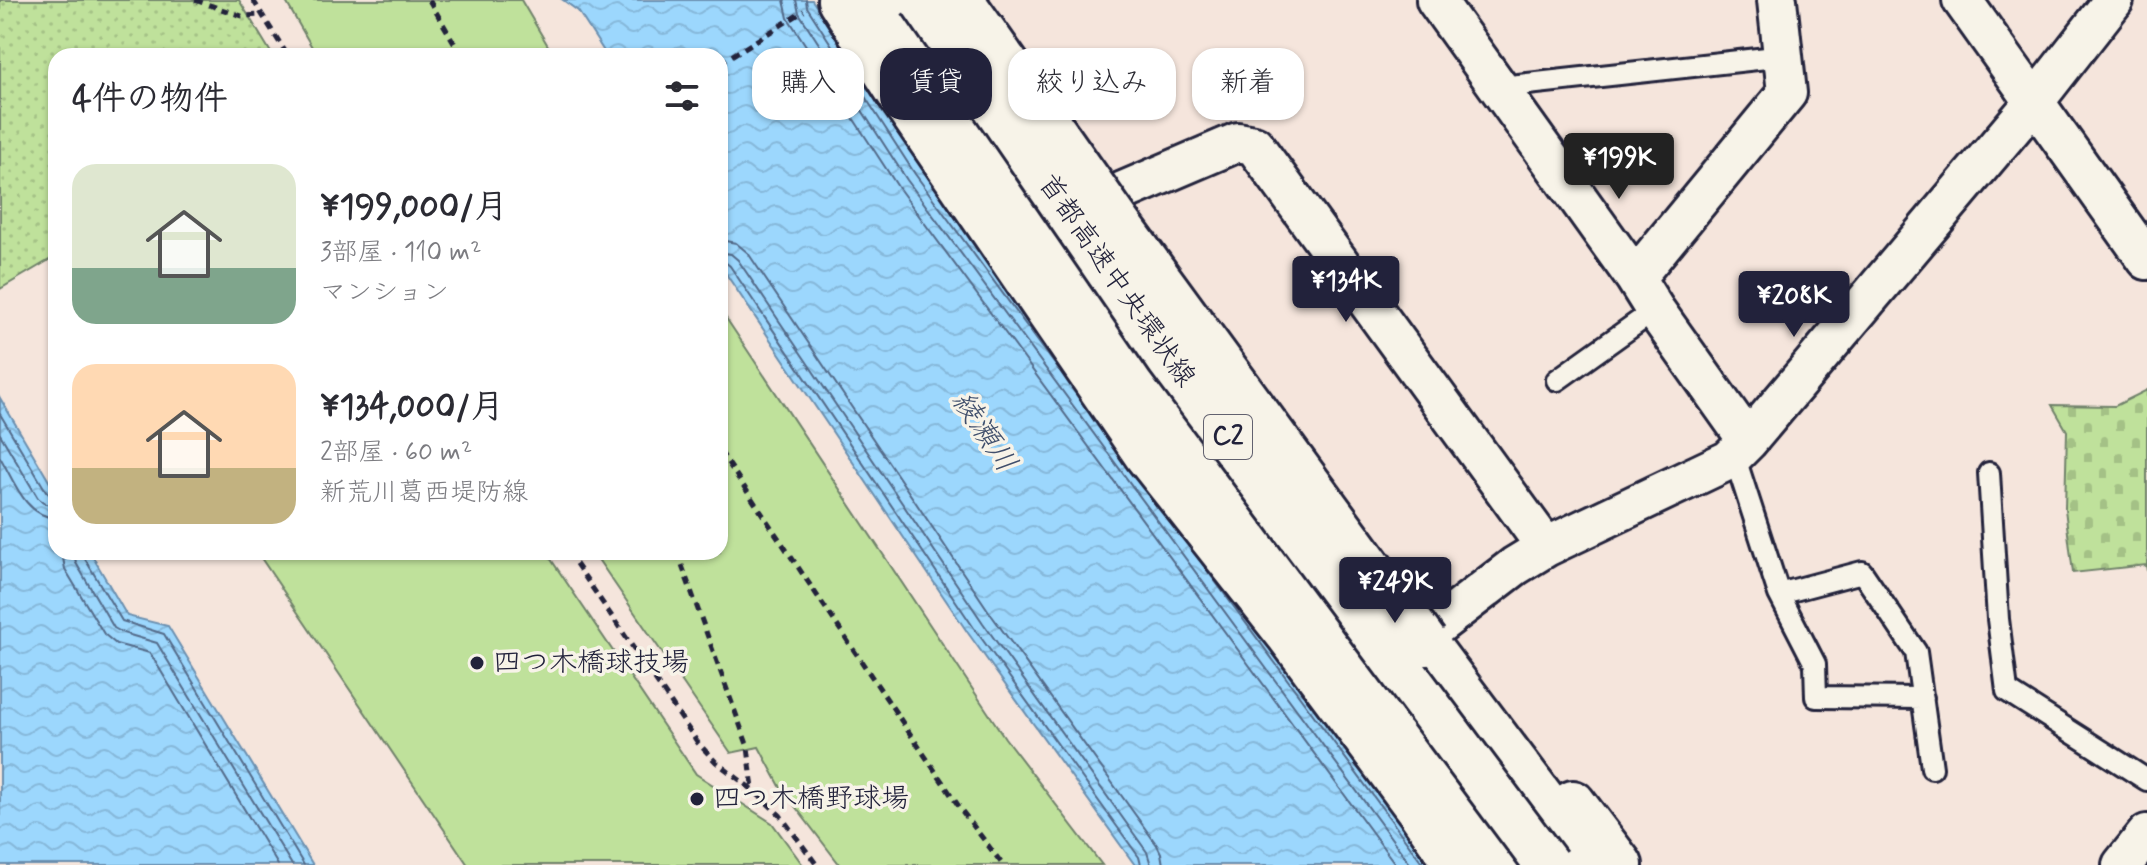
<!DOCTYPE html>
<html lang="ja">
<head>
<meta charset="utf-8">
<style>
  :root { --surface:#fff; --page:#f2f2f3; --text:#2b2b33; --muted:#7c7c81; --accent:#22223b }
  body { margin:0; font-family:Mynerve,"Klee One",sans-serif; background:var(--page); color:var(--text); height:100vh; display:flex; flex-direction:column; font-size:30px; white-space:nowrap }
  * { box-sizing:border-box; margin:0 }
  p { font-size:26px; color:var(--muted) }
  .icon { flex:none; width:44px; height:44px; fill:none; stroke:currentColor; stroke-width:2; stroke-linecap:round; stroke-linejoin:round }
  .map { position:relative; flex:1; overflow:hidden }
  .details { position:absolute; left:48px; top:48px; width:680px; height:512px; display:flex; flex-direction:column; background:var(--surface); border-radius:24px; box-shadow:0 2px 6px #0004 }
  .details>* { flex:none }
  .hud { position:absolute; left:752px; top:48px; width:760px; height:72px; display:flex; gap:16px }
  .price { position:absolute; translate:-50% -68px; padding:0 18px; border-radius:8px; background:var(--accent); color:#fff; font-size:26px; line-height:52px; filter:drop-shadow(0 2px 4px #0008) }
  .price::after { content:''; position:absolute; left:50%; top:48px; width:24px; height:18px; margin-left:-12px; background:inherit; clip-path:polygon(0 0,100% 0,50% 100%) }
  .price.on { background:#222; color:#fff }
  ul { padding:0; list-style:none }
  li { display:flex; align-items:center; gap:24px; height:200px; padding:0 24px }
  li span { display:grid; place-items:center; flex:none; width:224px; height:160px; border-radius:24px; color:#555 }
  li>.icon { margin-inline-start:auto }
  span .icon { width:96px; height:96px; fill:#fffc; stroke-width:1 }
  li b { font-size:34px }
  h2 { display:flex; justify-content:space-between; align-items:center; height:96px; padding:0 24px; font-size:34px }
  .tag { padding:0 28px; border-radius:24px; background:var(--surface); box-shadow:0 2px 6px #0004; font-size:28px; line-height:72px }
  .tag.on { background:var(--accent); color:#fff }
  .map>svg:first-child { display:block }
</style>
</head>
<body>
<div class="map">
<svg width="2147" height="865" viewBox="0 0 2147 865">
  <defs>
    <pattern id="cemetery-stones" width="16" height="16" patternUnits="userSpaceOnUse" patternTransform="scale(2)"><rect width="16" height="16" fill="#bfe19b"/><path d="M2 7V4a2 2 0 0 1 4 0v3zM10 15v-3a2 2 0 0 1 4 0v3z" fill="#a4c186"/></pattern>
    <pattern id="park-dots" width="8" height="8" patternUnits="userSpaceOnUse" patternTransform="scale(2)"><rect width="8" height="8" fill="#bfe19b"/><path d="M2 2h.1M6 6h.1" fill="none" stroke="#a4c186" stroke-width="1.8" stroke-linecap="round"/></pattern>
    <pattern id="water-waves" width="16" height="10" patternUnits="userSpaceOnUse" patternTransform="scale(2)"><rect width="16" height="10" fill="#9cd7fd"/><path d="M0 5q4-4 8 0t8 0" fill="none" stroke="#86b8da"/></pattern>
  </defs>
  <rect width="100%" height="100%" fill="#f5e5dc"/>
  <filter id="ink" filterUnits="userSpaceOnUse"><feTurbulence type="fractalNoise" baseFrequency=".0125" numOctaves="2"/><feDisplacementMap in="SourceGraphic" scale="16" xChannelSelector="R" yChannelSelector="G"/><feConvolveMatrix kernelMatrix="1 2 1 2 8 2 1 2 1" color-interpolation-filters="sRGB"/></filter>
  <g filter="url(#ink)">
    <!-- green -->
    <path fill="#bfe19b" stroke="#70826b" stroke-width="2" d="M 285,0 L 521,0 L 554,56 L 317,56 Z
      M 720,309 L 1005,738 L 1102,865 L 840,865 L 781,788 L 759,747 L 731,753 L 593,552 L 720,552 Z
      M 257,552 L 546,552 L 696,774 L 772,823 L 803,865 L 468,865 Z"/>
    <!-- cemetery -->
    <path fill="url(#cemetery-stones)" stroke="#70826b" stroke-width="2" d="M 2147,390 L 2147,571 L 2146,565 L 2073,573 L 2065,509 L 2067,431 L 2052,405 L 2115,406 Z"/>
    <!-- park -->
    <path fill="url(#park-dots)" stroke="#70826b" stroke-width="2" d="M 0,0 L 239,0 L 273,56 L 56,56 L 56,256 L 0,289 Z"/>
    <!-- water -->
    <path fill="url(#water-waves)" stroke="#6b8faf" stroke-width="2" d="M 563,0 L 812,0 L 922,169 L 1434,865 L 1135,865 L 968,633 L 720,265 L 720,56 L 607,56 L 578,11 Z
      M 0,398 L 56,493 L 56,552 L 90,552 L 127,616 L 168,626 L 313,865 L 0,865 Z"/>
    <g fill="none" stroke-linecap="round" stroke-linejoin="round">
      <!-- shore -->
      <path stroke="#536a89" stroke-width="2" d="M 784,0 L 788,18 L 898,187 L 1396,865
        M 796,0 L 799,13 L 907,180 L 1411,865
        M 806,0 L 807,7 L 915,174 L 1059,370
        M 720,240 L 736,243 L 748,253 L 992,616 L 1157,845 L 1161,853 L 1163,865
        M 720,252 L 731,254 L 738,260 L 983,623 L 1147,852 L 1151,865
        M 720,262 L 725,262 L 730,266 L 974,628 L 1139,857 L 1141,865
        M 0,414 L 46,491 L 50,495 L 56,496
        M 0,434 L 38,498 L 46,504 L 56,506
        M 0,457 C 14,481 25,516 56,518
        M 62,552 L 65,569 L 104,634 L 116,644 L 150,653 L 278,865
        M 74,552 L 76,563 L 114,628 L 123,633 L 157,643 L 292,865
        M 84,552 L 85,559 L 122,621 L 164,634 L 304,865
        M 1198,558 L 1424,865"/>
      <defs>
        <path id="lane" d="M 1500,87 L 1785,56
          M 1557,380 L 1655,310
          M 1734,455 L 1779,594 L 1815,664 L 1816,697 L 1923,698
          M 1989,473 L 1998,619 L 2007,691 L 2147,780
          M 1779,594 L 1862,572 L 1916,652 L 1932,768"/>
        <path id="street" d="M 1436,0 L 1635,278 L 1655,310 L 1748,441
          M 1962,0 L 2147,260
          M 1121,192 L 1238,142 L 1254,145 L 1546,547
          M 1635,278 L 1787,93 L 1777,0
          M 1438,625 L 1515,566 L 1546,547 L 1729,460 L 1748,441 L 2035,101 L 2114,0
          M 2122,865 L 2147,834"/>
        <path id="secondary" d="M 1573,803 L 1620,865"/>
        <path id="highway" d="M 840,0 L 905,102 L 1146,454 L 1289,635 L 1420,811 L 1457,865
          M 882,0 L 1145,381 L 1501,865
          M 1425,643 L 1592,865"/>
      </defs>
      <!-- lane casing -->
      <use href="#lane" stroke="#22223b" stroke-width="26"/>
      <!-- street casing -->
      <use href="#street" stroke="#22223b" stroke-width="44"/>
      <!-- secondary casing -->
      <use href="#secondary" stroke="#22223b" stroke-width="50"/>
      <!-- highway casing -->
      <use href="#highway" stroke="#22223b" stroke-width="50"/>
      <!-- path -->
      <path stroke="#22223b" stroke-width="5" stroke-dasharray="8 6" stroke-linecap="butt" d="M 195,0 L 242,16 L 263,15
        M 253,0 L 288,56
        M 429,0 L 462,56
        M 720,63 L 804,11
        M 720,451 L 962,811 L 1003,865
        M 568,552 L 698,743 L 716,762 L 753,790 L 780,815 L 817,865
        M 677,552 L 748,747 L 753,789"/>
      <!-- lane -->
      <use href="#lane" stroke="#f7f3e8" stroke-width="20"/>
      <!-- street -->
      <use href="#street" stroke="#f7f3e8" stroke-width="38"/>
      <!-- secondary -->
      <use href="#secondary" stroke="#f7f3e8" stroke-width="44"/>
      <!-- highway -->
      <use href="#highway" stroke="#f7f3e8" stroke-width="44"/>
      <defs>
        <path id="highway-bridge" d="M 922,0 L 1169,359 L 1547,865
          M 961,0 L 1120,226 L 1425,643"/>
      </defs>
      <!-- highway-bridge casing -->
      <use href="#highway-bridge" stroke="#22223b" stroke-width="50" stroke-linecap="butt"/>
      <!-- highway-bridge -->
      <use href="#highway-bridge" stroke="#f7f3e8" stroke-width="44"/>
    </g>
  </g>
  <!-- markers -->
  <g fill="#22223b" stroke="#f7f3e8" stroke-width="3">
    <circle cx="477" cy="663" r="8"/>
    <circle cx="697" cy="799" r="8"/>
  </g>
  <g text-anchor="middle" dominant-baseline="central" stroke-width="7" stroke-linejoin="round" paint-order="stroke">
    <!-- shield labels -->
    <rect fill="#f7f3e8" stroke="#62616f" stroke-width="2" x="1204" y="415" width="48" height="44" rx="6"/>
    <g font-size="26" font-weight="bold" fill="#22223b">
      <text x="1228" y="437">C2</text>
    </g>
    <!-- street labels -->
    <g font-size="28" fill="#22223b" stroke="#f7f3e8">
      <text transform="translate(1116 281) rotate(55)">首都高速中央環状線</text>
    </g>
    <!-- poi labels -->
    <g font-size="28" fill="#22223b" stroke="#f7f3e8" text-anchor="start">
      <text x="493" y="663">四つ木橋球技場</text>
      <text x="713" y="799">四つ木橋野球場</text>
    </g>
    <!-- water labels -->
    <g font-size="30" font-style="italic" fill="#404f6c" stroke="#f7f3e8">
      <text transform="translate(984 432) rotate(56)">綾瀬川</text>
    </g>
  </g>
</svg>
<b class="price on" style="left:1619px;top:201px">¥199K</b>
<b class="price" style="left:1346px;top:324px">¥134K</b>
<b class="price" style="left:1794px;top:339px">¥208K</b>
<b class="price" style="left:1395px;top:625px">¥249K</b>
<div class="hud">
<a class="tag">購入</a>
<a class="tag on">賃貸</a>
<a class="tag">絞り込み</a>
<a class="tag">新着</a>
</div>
<section class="details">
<h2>4件の物件<svg class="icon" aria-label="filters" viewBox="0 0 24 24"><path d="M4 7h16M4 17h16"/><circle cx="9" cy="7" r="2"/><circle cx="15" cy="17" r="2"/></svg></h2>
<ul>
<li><span style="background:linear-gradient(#dfe7d0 65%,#7fa58c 0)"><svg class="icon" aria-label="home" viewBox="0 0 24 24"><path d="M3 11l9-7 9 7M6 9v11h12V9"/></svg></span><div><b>¥199,000/月</b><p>3部屋 · 110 m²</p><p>マンション</p></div></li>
<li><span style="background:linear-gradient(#ffd9b3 65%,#c2b280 0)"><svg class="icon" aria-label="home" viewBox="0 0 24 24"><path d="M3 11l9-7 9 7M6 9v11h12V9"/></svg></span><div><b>¥134,000/月</b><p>2部屋 · 60 m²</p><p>新荒川葛西堤防線</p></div></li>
</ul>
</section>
</div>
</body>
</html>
